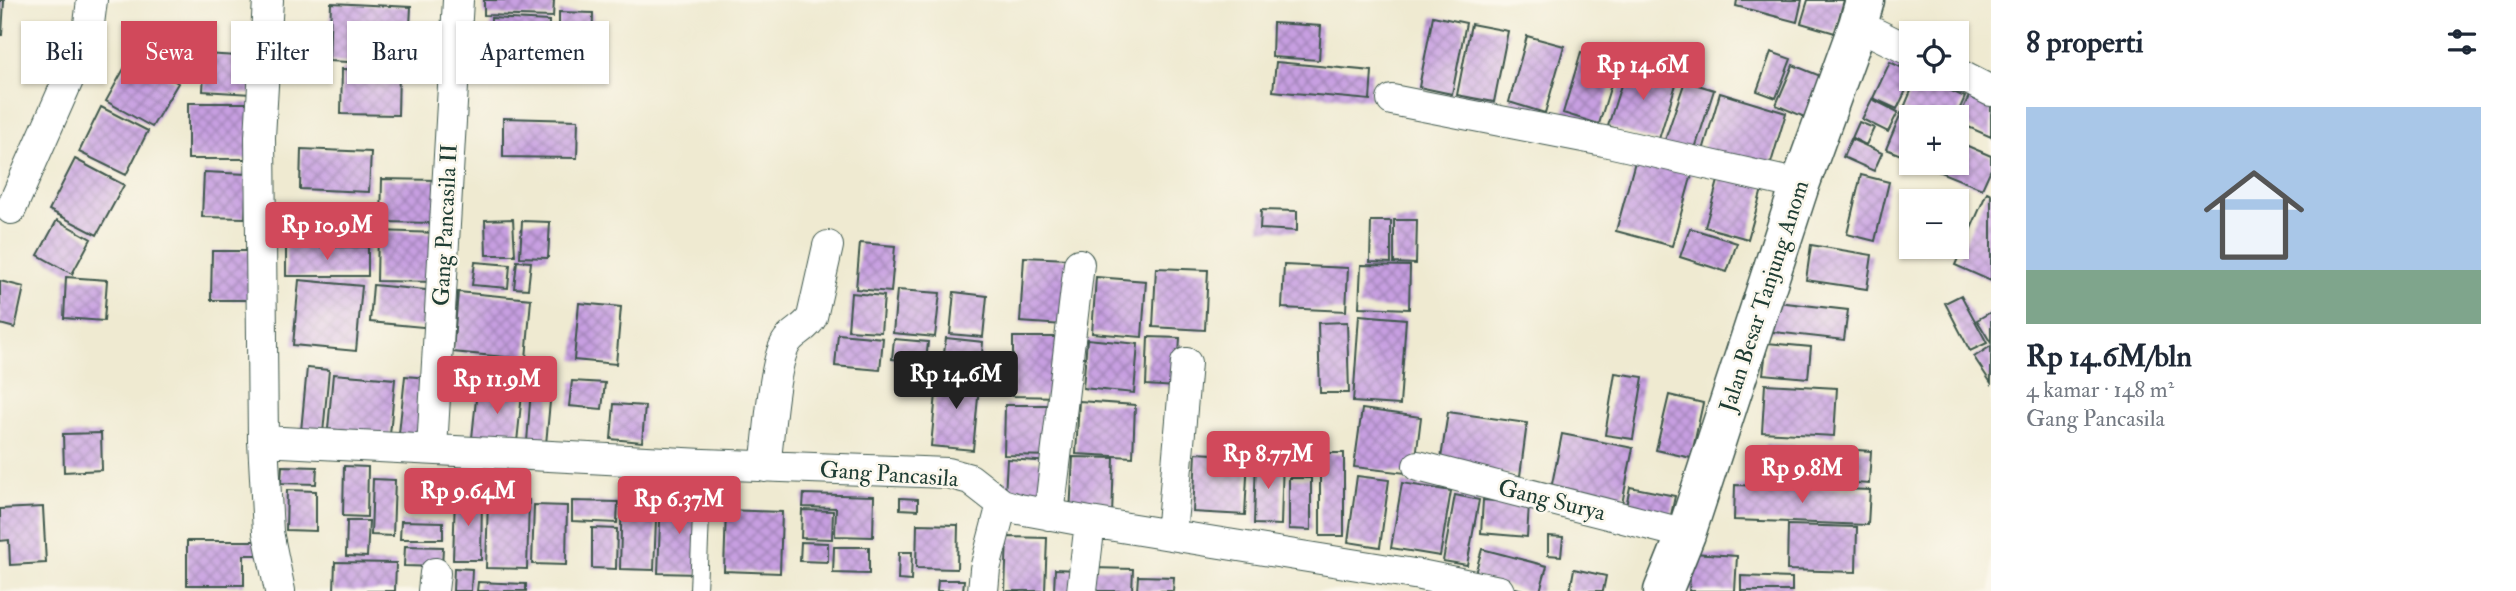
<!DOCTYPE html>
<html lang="id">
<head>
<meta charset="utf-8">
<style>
  :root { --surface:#fff; --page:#f6f6f7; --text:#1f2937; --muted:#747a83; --accent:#d1495b }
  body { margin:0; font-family:"IM FELL Double Pica",serif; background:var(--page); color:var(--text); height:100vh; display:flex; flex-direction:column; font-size:26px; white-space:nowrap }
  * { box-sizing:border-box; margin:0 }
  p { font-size:23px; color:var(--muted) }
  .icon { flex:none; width:38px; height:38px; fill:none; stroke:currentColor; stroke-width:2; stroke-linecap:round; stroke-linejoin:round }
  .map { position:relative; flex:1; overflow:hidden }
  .side { display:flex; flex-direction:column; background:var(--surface); width:525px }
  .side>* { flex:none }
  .guide { position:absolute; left:21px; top:21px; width:665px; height:63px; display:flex; gap:14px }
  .buttons { position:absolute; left:1899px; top:21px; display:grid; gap:14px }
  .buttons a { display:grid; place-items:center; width:70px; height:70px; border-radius:0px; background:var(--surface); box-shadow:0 2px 5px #0004; font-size:35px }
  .price { position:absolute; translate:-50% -60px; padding:0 16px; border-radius:7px; background:var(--accent); color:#fff; font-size:23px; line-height:46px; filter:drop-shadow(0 2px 4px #0008) }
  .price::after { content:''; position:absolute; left:50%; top:42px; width:21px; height:16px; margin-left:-10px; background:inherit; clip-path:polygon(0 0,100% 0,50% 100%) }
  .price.on { background:#222; color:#fff }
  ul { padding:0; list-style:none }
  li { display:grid; align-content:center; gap:14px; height:371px; padding:0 35px }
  li span { display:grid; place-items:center; height:217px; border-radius:0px; color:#555 }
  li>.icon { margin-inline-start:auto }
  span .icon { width:126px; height:126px; fill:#fffc; stroke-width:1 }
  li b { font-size:30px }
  h2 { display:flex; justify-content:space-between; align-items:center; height:84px; padding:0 35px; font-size:30px }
  .pill { padding:0 24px; border-radius:0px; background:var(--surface); box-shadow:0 2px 5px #0004; font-size:24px; line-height:63px }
  .pill.on { background:var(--accent); color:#fff }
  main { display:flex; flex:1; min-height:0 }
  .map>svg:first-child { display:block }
</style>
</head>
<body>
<main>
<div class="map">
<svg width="1991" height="591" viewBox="0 0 1991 591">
  <defs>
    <pattern id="building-cross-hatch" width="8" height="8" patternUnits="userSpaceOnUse" patternTransform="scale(1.75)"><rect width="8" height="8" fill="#c79fe1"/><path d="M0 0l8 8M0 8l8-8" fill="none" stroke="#a183b7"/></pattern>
  </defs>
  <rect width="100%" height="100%" fill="#fbf7ec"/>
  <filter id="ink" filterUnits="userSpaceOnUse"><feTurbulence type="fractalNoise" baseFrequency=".0143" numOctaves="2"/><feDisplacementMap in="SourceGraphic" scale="14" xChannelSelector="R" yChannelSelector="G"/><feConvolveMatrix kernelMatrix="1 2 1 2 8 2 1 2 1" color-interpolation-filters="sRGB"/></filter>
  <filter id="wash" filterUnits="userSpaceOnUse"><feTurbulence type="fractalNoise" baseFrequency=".00686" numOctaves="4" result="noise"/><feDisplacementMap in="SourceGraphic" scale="28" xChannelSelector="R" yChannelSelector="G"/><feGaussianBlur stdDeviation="1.57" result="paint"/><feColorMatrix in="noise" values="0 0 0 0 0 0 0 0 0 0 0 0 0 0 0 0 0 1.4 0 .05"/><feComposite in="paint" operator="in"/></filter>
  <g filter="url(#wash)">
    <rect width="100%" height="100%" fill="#efead1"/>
    <g id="blocks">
      <!-- building -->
      <path fill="url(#building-cross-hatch)" d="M 0,0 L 4,0 L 2,35 L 0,35 Z
        M 484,0 L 554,0 L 553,17 L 484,15 Z
        M 1737,0 L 1802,0 L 1797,22 L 1736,6 Z
        M 1808,0 L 1844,0 L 1835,33 L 1801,23 Z
        M 331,3 L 411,7 L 408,65 L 329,61 Z
        M 559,12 L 593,13 L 592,54 L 559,53 Z
        M 1433,16 L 1466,23 L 1452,94 L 1419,87 Z
        M 491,18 L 549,21 L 548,55 L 490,53 Z
        M 1273,23 L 1321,26 L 1319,60 L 1272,57 Z
        M 1471,24 L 1508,31 L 1494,102 L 1457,95 Z
        M 1527,36 L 1564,46 L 1545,113 L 1509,102 Z
        M 1581,52 L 1618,62 L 1599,124 L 1563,113 Z
        M 1771,52 L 1791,59 L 1776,98 L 1757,91 Z
        M 205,54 L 253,57 L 251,94 L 203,91 Z
        M 131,56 L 178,83 L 152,127 L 106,101 Z
        M 1276,62 L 1372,71 L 1370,100 L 1273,91 Z
        M 1890,62 L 1911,72 L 1911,80 L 1897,109 L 1873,98 Z
        M 1628,63 L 1678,78 L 1658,142 L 1608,126 Z
        M 1793,65 L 1823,77 L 1807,118 L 1776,105 Z
        M 342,69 L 399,70 L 398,115 L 341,114 Z
        M 1916,79 L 1924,79 L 1965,97 L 1956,117 L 1919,117 L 1903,110 Z
        M 1685,81 L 1714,90 L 1692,158 L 1662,149 Z
        M 1720,93 L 1786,113 L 1768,173 L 1702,154 Z
        M 1969,96 L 1991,106 L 1991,137 L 1957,122 Z
        M 1872,99 L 1898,112 L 1888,132 L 1862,119 Z
        M 188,103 L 251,103 L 251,159 L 188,159 Z
        M 101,107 L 148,131 L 126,175 L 79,152 Z
        M 1901,113 L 1911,118 L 1911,159 L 1886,149 Z
        M 503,118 L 578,120 L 577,158 L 503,157 Z
        M 1859,122 L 1874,128 L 1866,145 L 1852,138 Z
        M 1851,139 L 1882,153 L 1874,171 L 1843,157 Z
        M 1956,141 L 1991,156 L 1991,169 L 1982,189 L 1935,170 L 1938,163 L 1956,163 Z
        M 301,149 L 371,152 L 369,192 L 300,189 Z
        M 1636,158 L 1692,174 L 1672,246 L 1616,231 Z
        M 75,159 L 124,185 L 97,235 L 49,210 Z
        M 204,172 L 247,174 L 245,218 L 202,217 Z
        M 1720,174 L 1763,186 L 1748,239 L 1705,227 Z
        M 1861,175 L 1889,182 L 1875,241 L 1847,234 Z
        M 382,179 L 438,180 L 436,223 L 381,222 Z
        M 1987,192 L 1991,194 L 1991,281 L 1955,265 Z
        M 1261,210 L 1297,211 L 1297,231 L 1260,229 Z
        M 369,213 L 370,242 L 286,243 L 286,214 Z
        M 513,219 L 515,255 L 486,255 L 485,220 Z
        M 57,220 L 91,239 L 72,274 L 38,255 Z
        M 1394,220 L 1417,220 L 1416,264 L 1394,263 Z
        M 522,221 L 550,222 L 548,258 L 520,257 Z
        M 1371,221 L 1391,221 L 1391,263 L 1370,262 Z
        M 1690,228 L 1737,243 L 1727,272 L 1680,257 Z
        M 378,231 L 438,233 L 438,282 L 377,281 Z
        M 860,243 L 895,246 L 891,292 L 856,289 Z
        M 1811,245 L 1872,255 L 1867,289 L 1806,280 Z
        M 286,247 L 368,247 L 368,276 L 286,276 Z
        M 212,251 L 251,251 L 251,300 L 211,300 Z
        M 1024,257 L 1068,259 L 1064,325 L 1020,322 Z
        M 517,261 L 531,262 L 528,289 L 514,288 Z
        M 475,262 L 510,265 L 508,288 L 472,285 Z
        M 1284,265 L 1348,268 L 1346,311 L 1282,308 Z
        M 1361,265 L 1410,266 L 1409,309 L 1359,307 Z
        M 1156,268 L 1208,270 L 1205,330 L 1153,327 Z
        M 66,277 L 107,280 L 104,321 L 64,318 Z
        M 1096,277 L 1146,281 L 1142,337 L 1092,333 Z
        M 299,280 L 362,286 L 356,351 L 293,345 Z
        M 0,281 L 24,287 L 15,328 L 0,324 Z
        M 373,285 L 436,291 L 433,328 L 370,322 Z
        M 897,290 L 940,293 L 935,337 L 893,333 Z
        M 458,292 L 531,299 L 526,359 L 453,352 Z
        M 954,292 L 987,296 L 983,337 L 950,334 Z
        M 851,293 L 884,296 L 881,332 L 848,330 Z
        M 1961,295 L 1987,343 L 1970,351 L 1945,303 Z
        M 1768,301 L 1848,310 L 1844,340 L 1765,331 Z
        M 579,303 L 621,307 L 616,364 L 574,360 Z
        M 1991,312 L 1991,343 L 1977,320 Z
        M 1359,315 L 1406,319 L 1400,405 L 1353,402 Z
        M 1347,322 L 1349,393 L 1320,393 L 1318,323 Z
        M 838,334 L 883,338 L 880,370 L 835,366 Z
        M 1013,337 L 1062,337 L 1062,397 L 1013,396 Z
        M 1148,337 L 1180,338 L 1177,387 L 1146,385 Z
        M 946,338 L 983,342 L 981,365 L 943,361 Z
        M 894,339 L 928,342 L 926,362 L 892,359 Z
        M 1087,339 L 1138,344 L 1134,393 L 1083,388 Z
        M 1767,343 L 1811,347 L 1808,378 L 1763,374 Z
        M 1991,346 L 1991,383 L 1974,357 Z
        M 307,368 L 329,370 L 323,433 L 301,431 Z
        M 938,373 L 980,376 L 973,450 L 931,446 Z
        M 1615,373 L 1643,377 L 1633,439 L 1605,435 Z
        M 333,374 L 395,379 L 390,435 L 328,429 Z
        M 405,376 L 428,378 L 422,436 L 399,434 Z
        M 572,381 L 605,383 L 602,409 L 569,406 Z
        M 1765,384 L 1837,388 L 1834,436 L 1762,432 Z
        M 531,389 L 551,391 L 546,444 L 527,442 Z
        M 477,390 L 522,394 L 517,442 L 472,438 Z
        M 1669,395 L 1703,403 L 1691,458 L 1656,450 Z
        M 1079,401 L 1135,405 L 1133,457 L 1076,454 Z
        M 614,404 L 645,406 L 642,442 L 611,439 Z
        M 1005,405 L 1055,405 L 1054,456 L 1004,455 Z
        M 1362,409 L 1421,417 L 1414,474 L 1354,467 Z
        M 1448,412 L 1527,423 L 1520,476 L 1440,465 Z
        M 101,433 L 102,470 L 64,472 L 63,434 Z
        M 1562,434 L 1633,448 L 1621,509 L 1550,494 Z
        M 1765,444 L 1871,451 L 1869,484 L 1763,477 Z
        M 1196,453 L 1248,456 L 1245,515 L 1193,512 Z
        M 1320,453 L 1344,453 L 1344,536 L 1320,536 Z
        M 1073,457 L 1114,458 L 1112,516 L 1070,514 Z
        M 1256,457 L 1283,458 L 1281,525 L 1254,524 Z
        M 1007,459 L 1050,462 L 1047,499 L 1005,496 Z
        M 282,466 L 317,467 L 316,484 L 281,483 Z
        M 344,466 L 368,467 L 367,517 L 343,516 Z
        M 1357,476 L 1389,480 L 1380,547 L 1348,542 Z
        M 1289,478 L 1311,478 L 1311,530 L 1289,529 Z
        M 373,479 L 395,480 L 393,536 L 371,535 Z
        M 1402,483 L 1451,491 L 1440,556 L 1391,548 Z
        M 1735,485 L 1870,490 L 1868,525 L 1734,520 Z
        M 1630,487 L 1675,496 L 1669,525 L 1624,516 Z
        M 287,490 L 316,491 L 316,531 L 286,530 Z
        M 622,493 L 657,494 L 654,570 L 620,569 Z
        M 804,494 L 874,496 L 873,537 L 835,536 L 836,508 L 803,507 Z
        M 1455,495 L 1479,500 L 1467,565 L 1443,561 Z
        M 455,496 L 482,497 L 481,560 L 453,560 Z
        M 661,498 L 700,499 L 698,574 L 658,573 Z
        M 900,498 L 918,499 L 918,510 L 900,509 Z
        M 488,499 L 529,500 L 527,569 L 486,568 Z
        M 1483,500 L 1529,504 L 1527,537 L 1481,533 Z
        M 572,501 L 618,502 L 617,523 L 572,521 Z
        M 534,505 L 567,506 L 566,565 L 532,564 Z
        M 43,507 L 46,563 L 10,565 L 9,540 L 0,541 L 0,509 Z
        M 726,510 L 782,512 L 780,573 L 724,571 Z
        M 802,510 L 833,511 L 832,539 L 801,538 Z
        M 347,521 L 369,521 L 367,557 L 346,556 Z
        M 401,521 L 443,522 L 443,539 L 400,539 Z
        M 917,524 L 958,525 L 957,569 L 916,568 Z
        M 1788,525 L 1857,527 L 1856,572 L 1787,570 Z
        M 592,528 L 617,529 L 616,569 L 592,568 Z
        M 1548,536 L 1563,537 L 1561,556 L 1548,555 Z
        M 1007,537 L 1047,538 L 1045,591 L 1005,591 Z
        M 187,541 L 263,541 L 263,555 L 244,555 L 244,585 L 187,585 Z
        M 801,542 L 828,543 L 828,562 L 800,561 Z
        M 405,546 L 443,547 L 442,567 L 404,566 Z
        M 834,547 L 869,547 L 869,574 L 833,573 Z
        M 1482,549 L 1547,566 L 1540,591 L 1527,591 L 1474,577 Z
        M 899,552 L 912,552 L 911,581 L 898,580 Z
        M 1692,553 L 1737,556 L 1735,591 L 1689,591 Z
        M 335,562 L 396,563 L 395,591 L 334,591 Z
        M 454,568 L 472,569 L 471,591 L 453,591 Z
        M 1092,568 L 1133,569 L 1132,591 L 1091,591 Z
        M 1055,569 L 1077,570 L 1076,591 L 1054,591 Z
        M 1574,569 L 1606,576 L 1603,591 L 1570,591 Z
        M 1138,576 L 1174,577 L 1173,591 L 1137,591 Z
        M 1741,576 L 1792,578 L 1792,591 L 1741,591 Z
        M 938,580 L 964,580 L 963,591 L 937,591 Z
        M 478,582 L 526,584 L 526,591 L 477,591 Z"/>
    </g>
  </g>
  <g filter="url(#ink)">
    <use href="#blocks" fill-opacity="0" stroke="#3e574c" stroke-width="2"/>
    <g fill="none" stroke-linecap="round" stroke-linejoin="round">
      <defs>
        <path id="lane" d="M 698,591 L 703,464"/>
        <path id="street" d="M 268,0 L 260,137 L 263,441 L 268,532 L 280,591
          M 1858,25 L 1911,51
          M 1956,73 L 1991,91
          M 1392,100 L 1604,141 L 1800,185
          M 11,209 L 80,53 L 88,32 L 92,0
          M 263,441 L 703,464 L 948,473 L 970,479 L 1002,504 L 1019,509 L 1090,522 L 1420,575 L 1499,591
          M 432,449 L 458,0
          M 1418,466 L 1686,534
          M 765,467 C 769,439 773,365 786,343 C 792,332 806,329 812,317 L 828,246
          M 1049,515 L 1079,264
          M 1171,535 L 1186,363
          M 433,591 L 435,573
          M 983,591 L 985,569 L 1002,504
          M 1082,591 L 1090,522"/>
        <path id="primary" d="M 1663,591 L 1686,534 L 1800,185 L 1858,25 L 1865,0"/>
      </defs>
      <!-- lane casing -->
      <use href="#lane" stroke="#3e574c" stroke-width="18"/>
      <!-- street casing -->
      <use href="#street" stroke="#3e574c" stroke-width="32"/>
      <!-- primary casing -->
      <use href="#primary" stroke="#3e574c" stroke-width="41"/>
      <!-- lane -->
      <use href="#lane" stroke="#fff" stroke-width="16"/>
      <!-- street -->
      <use href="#street" stroke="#fff" stroke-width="30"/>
      <!-- primary -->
      <use href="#primary" stroke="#fff" stroke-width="38"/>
    </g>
  </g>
  <g text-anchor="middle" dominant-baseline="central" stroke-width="5" stroke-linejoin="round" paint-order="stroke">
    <!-- street labels -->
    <g font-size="23" fill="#1f3d34" stroke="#fbf7ec">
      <text transform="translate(445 225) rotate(-87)">Gang Pancasila II</text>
      <text transform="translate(1764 296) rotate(-72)">Jalan Besar Tanjung Anom</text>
      <text transform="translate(889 474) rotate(4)">Gang Pancasila</text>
      <text transform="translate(1552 500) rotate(14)">Gang Surya</text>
    </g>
  </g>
</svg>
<div class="buttons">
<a><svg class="icon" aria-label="locate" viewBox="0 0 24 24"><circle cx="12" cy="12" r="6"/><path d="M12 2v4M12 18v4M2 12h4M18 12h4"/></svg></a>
<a>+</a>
<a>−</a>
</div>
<b class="price" style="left:1643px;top:102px">Rp 14.6M</b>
<b class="price" style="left:327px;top:262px">Rp 10.9M</b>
<b class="price on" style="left:956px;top:411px">Rp 14.6M</b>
<b class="price" style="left:497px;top:416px">Rp 11.9M</b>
<b class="price" style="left:1268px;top:491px">Rp 8.77M</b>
<b class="price" style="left:1802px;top:505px">Rp 9.8M</b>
<b class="price" style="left:468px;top:528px">Rp 9.64M</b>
<b class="price" style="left:679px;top:536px">Rp 6.37M</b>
<div class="guide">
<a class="pill">Beli</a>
<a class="pill on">Sewa</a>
<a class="pill">Filter</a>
<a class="pill">Baru</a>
<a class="pill">Apartemen</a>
</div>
</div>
<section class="side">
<h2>8 properti<svg class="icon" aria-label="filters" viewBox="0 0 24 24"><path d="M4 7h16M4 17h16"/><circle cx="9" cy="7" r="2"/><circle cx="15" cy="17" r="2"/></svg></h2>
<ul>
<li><span style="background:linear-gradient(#a9c7e8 75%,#7fa58c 0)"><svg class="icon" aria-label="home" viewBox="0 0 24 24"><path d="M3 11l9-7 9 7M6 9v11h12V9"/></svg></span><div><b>Rp 14.6M/bln</b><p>4 kamar · 148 m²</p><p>Gang Pancasila</p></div></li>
</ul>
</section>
</main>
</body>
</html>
